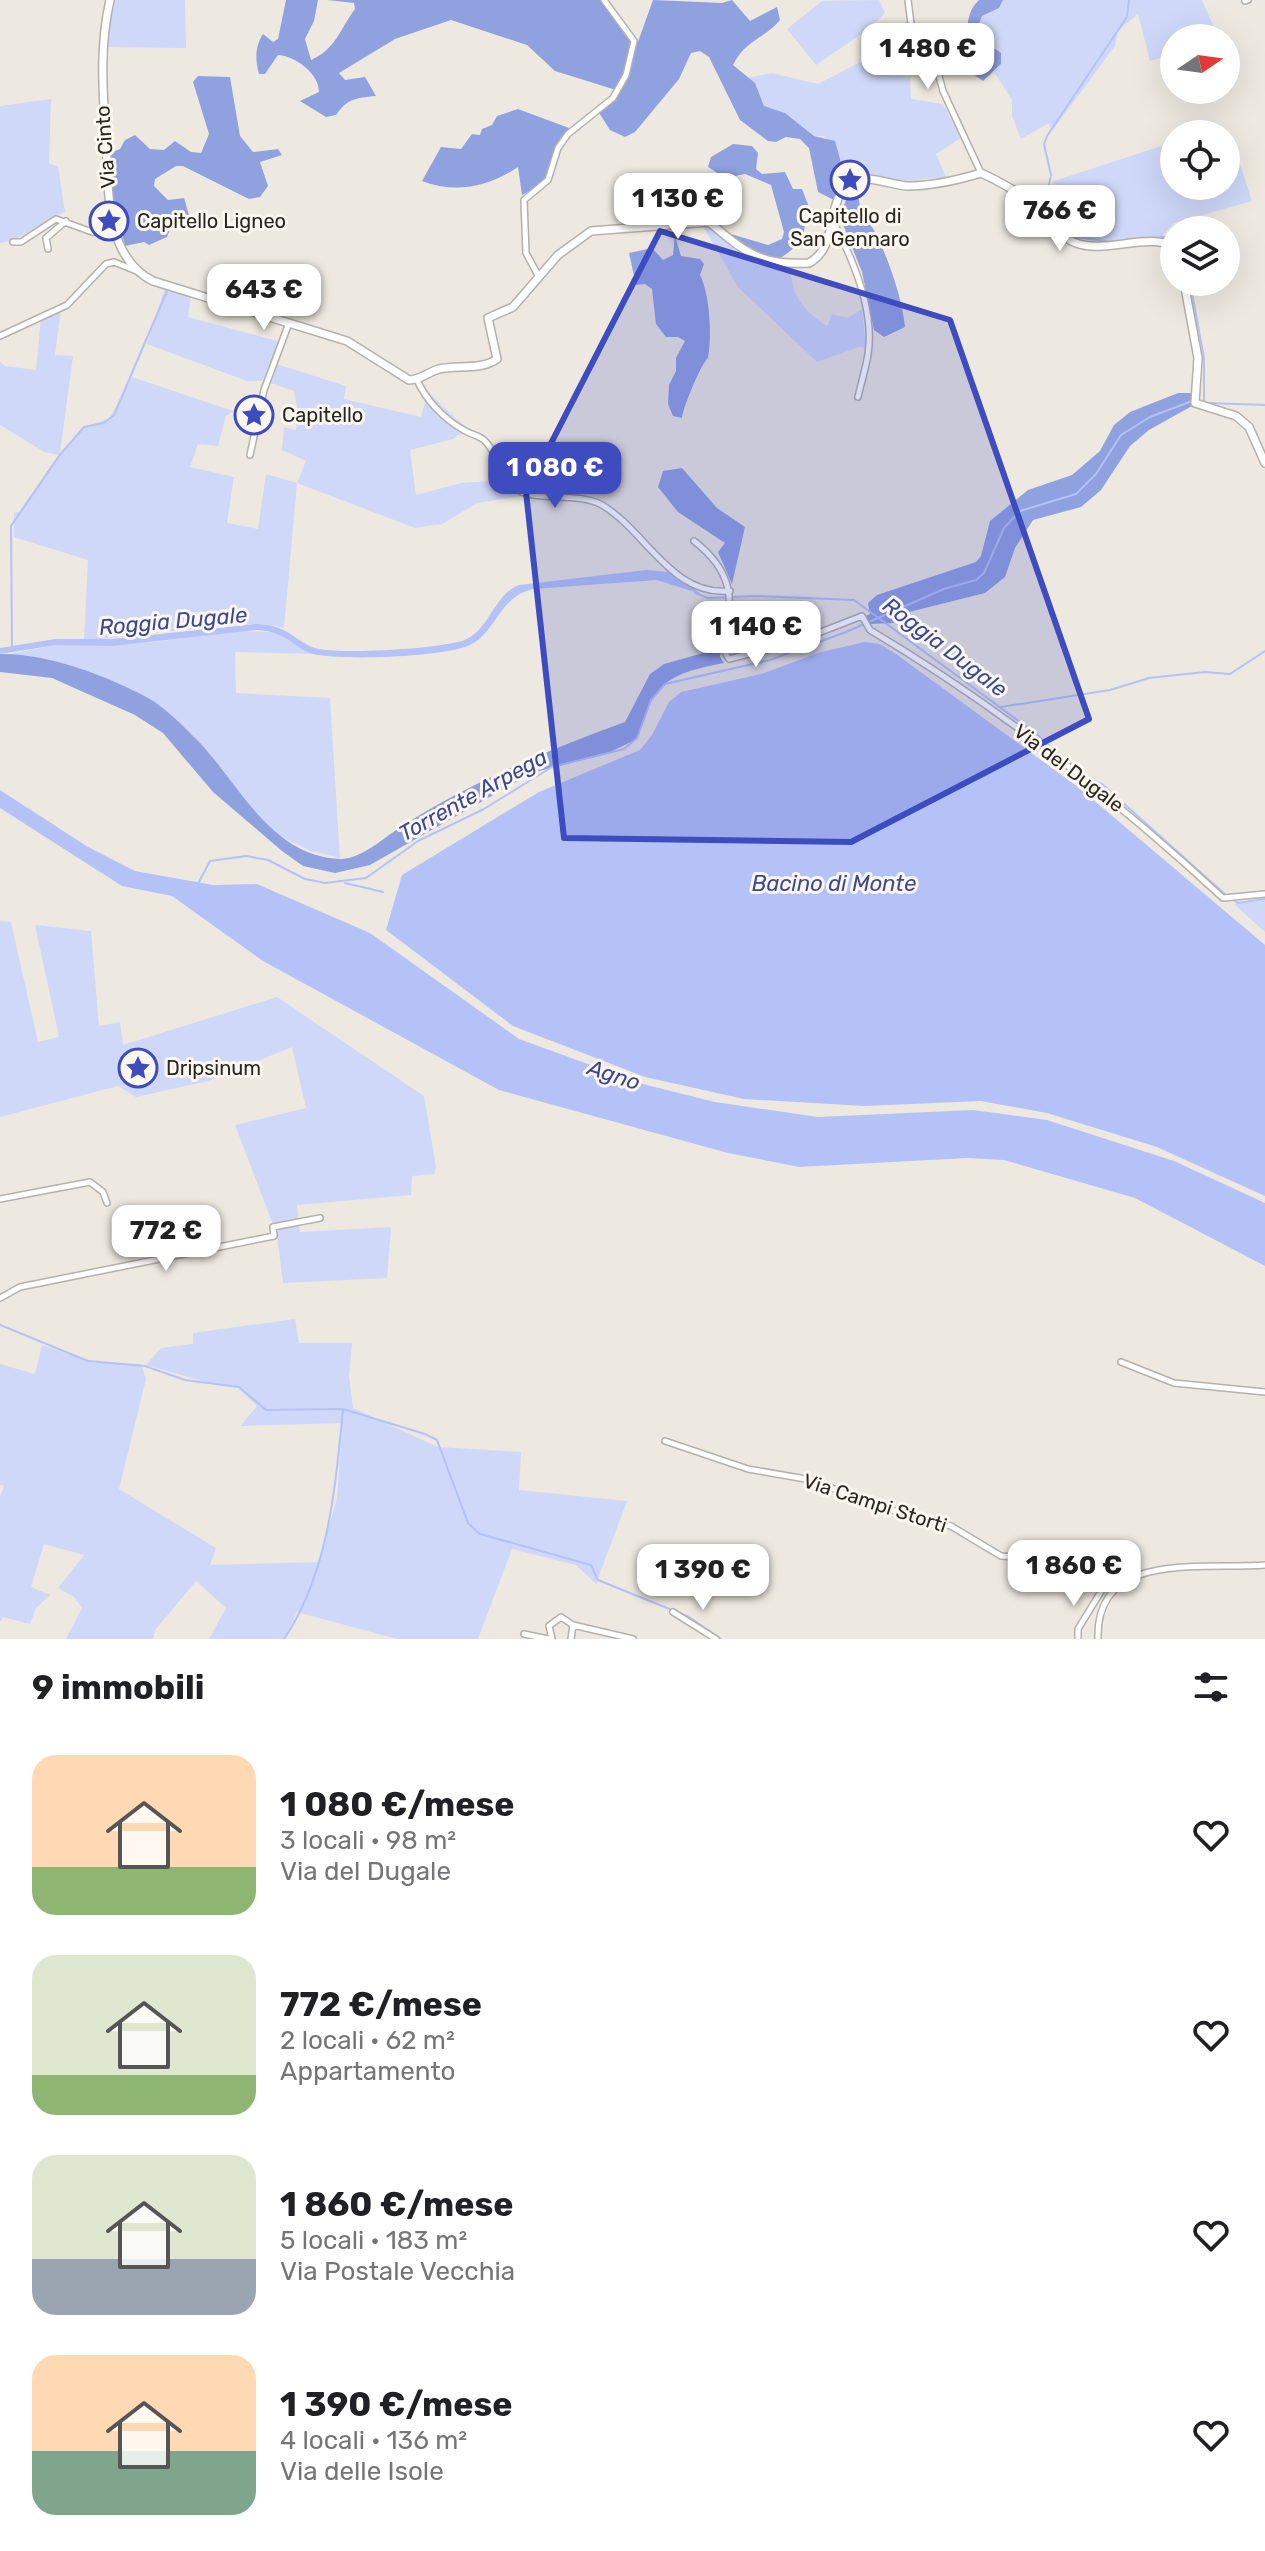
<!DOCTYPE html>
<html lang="it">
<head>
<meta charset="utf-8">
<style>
  :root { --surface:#fff; --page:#f6f6f6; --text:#202124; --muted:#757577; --accent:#3e4cbf }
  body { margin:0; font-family:Rubik,sans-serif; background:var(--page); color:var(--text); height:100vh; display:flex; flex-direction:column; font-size:30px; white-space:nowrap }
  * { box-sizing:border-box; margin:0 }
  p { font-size:26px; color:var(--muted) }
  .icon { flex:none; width:44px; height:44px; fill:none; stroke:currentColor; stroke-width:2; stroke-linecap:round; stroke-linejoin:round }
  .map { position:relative; height:1639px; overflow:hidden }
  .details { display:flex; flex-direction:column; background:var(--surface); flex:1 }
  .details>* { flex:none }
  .needle { width:52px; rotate:77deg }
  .buttons { position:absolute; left:1160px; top:24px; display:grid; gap:16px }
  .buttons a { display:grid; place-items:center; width:80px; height:80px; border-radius:50%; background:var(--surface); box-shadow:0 8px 32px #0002; font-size:40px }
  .price { position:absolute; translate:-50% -68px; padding:0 18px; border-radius:16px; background:#fff; color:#222; font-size:26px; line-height:52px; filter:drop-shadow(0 2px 4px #0008) }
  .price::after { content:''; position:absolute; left:50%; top:48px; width:24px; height:18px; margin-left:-12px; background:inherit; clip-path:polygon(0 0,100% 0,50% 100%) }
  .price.on { background:var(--accent); color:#fff }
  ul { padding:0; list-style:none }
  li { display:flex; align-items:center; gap:24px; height:200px; padding:0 32px }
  li span { display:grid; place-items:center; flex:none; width:224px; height:160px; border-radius:24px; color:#555 }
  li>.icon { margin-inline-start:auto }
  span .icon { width:96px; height:96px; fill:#fffc; stroke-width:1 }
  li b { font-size:34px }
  h2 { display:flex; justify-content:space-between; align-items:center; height:96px; padding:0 32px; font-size:34px }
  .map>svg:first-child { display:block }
</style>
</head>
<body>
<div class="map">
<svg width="1265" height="1639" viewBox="0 0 1265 1639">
  <rect width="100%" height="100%" fill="#ede9e0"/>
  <!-- green -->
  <path fill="#cfd8f9" d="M 113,0 L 185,0 L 186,48 L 105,47 Z
    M 879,0 L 885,13 L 869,29 L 816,65 L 787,29 L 822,1 Z
    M 1003,0 L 1202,0 L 1215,30 L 1210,38 L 1174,38 L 1174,54 L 1150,61 L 1138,14 L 1118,31 L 1115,46 L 1052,131 L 1049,123 L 1021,139 L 1012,116 L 1012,100 L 994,72 L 1001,64 L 994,45 L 983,41 L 978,27 L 982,16 L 999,8 Z
    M 868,58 L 869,73 L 910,77 L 911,99 L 943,104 L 961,138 L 936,154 L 946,177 L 902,181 L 870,175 L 853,178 C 841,163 837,150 824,136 L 814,136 L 785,113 L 764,106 L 755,83 L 747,78 L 772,73 L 818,84 Z
    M 51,99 L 49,164 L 58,166 L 65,212 C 41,221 26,239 0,243 L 0,106 Z
    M 1219,129 L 1230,133 L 1252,201 L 1174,223 L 1162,236 C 1105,237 1084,261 1047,203 L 1054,181 L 1174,142 L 1174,186 L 1226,186 L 1226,134 L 1201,134 Z
    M 701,223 L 709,223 L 748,256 L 790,265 C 791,295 802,310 827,326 L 832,314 L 848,318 L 862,309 L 866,348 L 859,347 L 817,362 L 738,287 Z
    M 165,288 L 191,295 L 188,317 L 281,342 L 273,363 L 346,386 L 344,399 L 421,417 L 425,403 L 417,382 L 467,429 L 453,439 L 410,450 L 416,495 L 461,483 L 504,480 L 522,496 L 477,503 L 442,524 L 415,528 L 297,483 L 284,628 C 256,615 125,639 84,640 L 88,560 L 14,537 L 14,513 L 19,512 L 59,455 L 44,452 L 0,425 L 0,362 L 5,366 L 36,370 L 41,318 L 61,309 L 55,355 L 73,356 L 60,453 L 85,427 L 110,418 L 132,377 L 233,411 L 226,416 L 218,446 L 198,444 L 190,467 L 234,477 L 227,523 L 258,529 L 266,474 L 297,483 L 306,461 L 282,450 L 284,427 L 296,430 L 298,412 L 294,391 L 265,381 L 247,381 L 147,344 Z
    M 236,631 L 276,632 L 313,654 L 235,652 L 236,693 L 330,698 L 340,858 L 311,851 L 273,833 L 199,743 L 9,654 L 56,645 L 154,642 Z
    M 1265,900 L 1265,932 L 1234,904 Z
    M 0,921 L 11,922 L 38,1042 L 59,1037 L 35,925 L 91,931 L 99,1026 L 120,1022 L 123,1045 L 277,997 L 424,1096 L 436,1167 L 434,1174 L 412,1176 L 411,1195 L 297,1205 L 300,1232 L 391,1227 L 387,1278 L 283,1283 L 277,1235 L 235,1125 L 306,1108 L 292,1047 L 208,1081 L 136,1097 L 118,1086 L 0,1117 Z
    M 295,1319 L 299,1343 L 352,1343 L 349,1376 L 353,1408 L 438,1447 L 521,1452 L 519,1490 L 627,1501 L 596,1584 L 576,1565 L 512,1549 L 478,1639 L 397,1639 L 297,1612 L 284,1639 L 209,1639 L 226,1608 L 196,1581 L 155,1630 L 153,1639 L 66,1639 L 82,1608 L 74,1597 L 58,1588 L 84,1555 L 44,1544 L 31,1587 L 50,1595 L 36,1608 L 30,1624 L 3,1617 L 0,1623 L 0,1496 L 4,1486 L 0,1485 L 0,1364 L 35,1374 L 42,1345 L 93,1363 L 141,1364 L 146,1379 L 119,1489 L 216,1548 L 210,1565 L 318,1562 L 337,1499 L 342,1423 L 240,1426 L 257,1406 L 236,1386 L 206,1382 L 146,1365 L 161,1348 L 193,1344 L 193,1333 Z"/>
  <!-- forest -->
  <path fill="#90a1e0" d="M 286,0 L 318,0 L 314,21 L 305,39 L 311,60 C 336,49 340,29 355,9 L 354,3 L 327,0 L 603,0 L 636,41 L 616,90 L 555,71 L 527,45 L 451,20 L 395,39 L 339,73 L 345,80 L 365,77 L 376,96 C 355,98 347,99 336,115 L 326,117 L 300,101 L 319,92 C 319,73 295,56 278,55 L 265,74 L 259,74 C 255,60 255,46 263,34 L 273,42 L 278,39 Z
    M 653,0 L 722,3 L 732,0 L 750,21 L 777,7 L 780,20 C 763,40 746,39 733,65 L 755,83 L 764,106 L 785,113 L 814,136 L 835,141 L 842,166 L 853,178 L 842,187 L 836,201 L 818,192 L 809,148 L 800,139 L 786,137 L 776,142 L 768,141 L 740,120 L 709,57 L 700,51 L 691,53 L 679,79 L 635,132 L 625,137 L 610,130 L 598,111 L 620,92 Z
    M 979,0 L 1003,0 L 999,8 L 982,16 L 978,27 L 984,41 L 1001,53 L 1001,64 L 983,81 L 972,73 C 969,50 960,17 979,0 Z
    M 198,76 L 230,77 L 240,136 L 253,152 L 278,149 L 282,155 L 260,162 L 268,186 L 260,197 L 249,199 L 183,166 L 176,166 L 155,179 L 154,186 L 168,200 L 184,198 L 189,215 L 185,222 L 171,227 L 167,237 L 149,245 L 144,242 L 125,246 L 110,186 L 110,153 L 120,149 L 125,140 L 135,135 L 150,149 L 164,150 L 175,141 L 191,152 L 201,153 L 209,134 L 193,82 Z
    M 518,109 L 569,128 L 558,144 L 550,170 L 540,185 L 522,195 L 518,167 C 488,187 456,194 422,181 L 441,147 L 461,149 L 472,134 L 480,135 L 482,129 L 492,125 L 497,116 Z
    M 733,144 L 752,146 L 758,153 L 756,169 L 762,174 L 785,172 L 793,189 L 802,189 L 809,207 L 803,214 C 810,242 793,248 774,263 L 717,230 L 768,245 L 782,239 L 784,232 L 771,185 L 745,174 L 725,178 L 708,167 L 711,157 Z
    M 858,185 C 858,220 868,214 880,242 C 891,268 902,298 905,327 L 884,337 L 874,330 L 862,272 L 840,217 L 849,191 Z
    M 675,236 L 681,256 L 700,259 L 704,264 L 700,275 C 710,295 712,335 708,358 C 701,364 683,407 682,418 L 673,416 L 668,404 L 669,385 L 676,371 L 676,358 L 685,341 L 678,337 L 666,337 L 656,324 L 652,289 L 645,284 L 636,285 L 629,253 L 652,248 L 663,260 L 673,255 Z
    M 1178,393 L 1191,393 L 1192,406 L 1149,430 L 1130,446 L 1101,490 L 1081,507 L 1033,520 L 1015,548 L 1005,577 L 985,593 L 909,612 L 893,623 L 870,624 L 866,616 L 870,614 L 868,603 L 877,595 L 976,562 L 981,556 L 990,521 L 1028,490 L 1072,475 L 1100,451 L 1114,425 L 1130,412 Z
    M 682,468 L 717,508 L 745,527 L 732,584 L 718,552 L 725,543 L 678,512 L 658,487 L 663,471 Z
    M 721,648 L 720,657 L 724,663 C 667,674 654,682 637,739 L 610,752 L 532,773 L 370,865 L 335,873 L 303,866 L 282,851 L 213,792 L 163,733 L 135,715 L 52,678 L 0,672 L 0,654 C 47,653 108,676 150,699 C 167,709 186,729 200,743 C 241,787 272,857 341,859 C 361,859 384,838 399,828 C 468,783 548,750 625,722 L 650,674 L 664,664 Z"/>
  <!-- water -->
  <path fill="#b4c2f7" d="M 646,570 L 670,572 L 701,594 L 657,580 L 533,589 C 496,598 496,637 465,647 C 433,657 352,660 318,655 C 296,652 289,631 257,630 L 112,646 L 56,645 L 0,654 L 0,648 L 55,639 L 112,639 L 257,624 C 292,625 297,645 319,649 C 349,654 433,649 462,641 C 489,633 493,595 519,585 Z
    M 865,642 L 880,644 L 896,654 L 1078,787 L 1265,945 L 1265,1196 L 1157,1147 L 1047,1113 L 981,1101 L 864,1106 L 744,1099 L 645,1077 L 513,1026 L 386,930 L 402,875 L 539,792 L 640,750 L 652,735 L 669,702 L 681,692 L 761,674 L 821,652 Z
    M 0,790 L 88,847 L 135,871 L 213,885 L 257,884 L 370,933 L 519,1039 L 643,1084 L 715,1102 L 818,1117 L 973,1110 L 1047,1120 L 1174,1161 L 1265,1203 L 1265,1266 L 1135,1198 L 1004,1160 L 967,1158 L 799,1167 L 728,1153 L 499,1090 L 263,961 L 172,896 L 122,886 L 0,808 Z"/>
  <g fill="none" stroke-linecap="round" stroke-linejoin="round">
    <!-- stream -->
    <path stroke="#b4c2f7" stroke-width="2" d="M 1058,224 L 1045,203 L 1051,175 L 1044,144 L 1047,136 L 1127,17 L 1129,0
      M 1070,236 L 1111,242 L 1172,236
      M 1190,282 L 1204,358 L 1204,402
      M 1207,403 L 1265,405
      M 695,593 L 708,598 L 756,596 L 854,600 L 1035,733 L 1087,778 L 1102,784 L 1227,896
      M 12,648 L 11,526 L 59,456 L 84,427 L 104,423 L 114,415 L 167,291
      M 1001,707 L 1110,690 L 1149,678 L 1205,672 L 1230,674 L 1265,651
      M 199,882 L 210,861 L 246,856 L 268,860 L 305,879 L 325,883 L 366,878 L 418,841 L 484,809 L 552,767 L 624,749 L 637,738 L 651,700 L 665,684 L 770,660 L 846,632 L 944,589 L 976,580 L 984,573 L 1004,528 L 1020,511 L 1076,494 L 1096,474 L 1121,435 L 1150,417 L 1192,401
      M 345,883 L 383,892
      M 1232,899 L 1238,903 L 1265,899
      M 0,1325 L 88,1361 L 145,1366 L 185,1380 L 239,1387 L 266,1410 L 343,1409 L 425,1434 L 437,1440 L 468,1523 L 480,1534 L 591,1565 L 598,1580 L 689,1617 L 721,1639
      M 284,1639 C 329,1572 335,1488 343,1410"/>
    <defs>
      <path id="street" d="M 908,0 L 911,24 L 935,61 L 943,91 L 981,173
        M 1245,1 L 1248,0
        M 833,221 C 853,259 875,310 868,354 C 866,368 861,383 858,397
        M 13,242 L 21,242 L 56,219 L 92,232 L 117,234
        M 48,249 L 46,238 L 66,221
        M 539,277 L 526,253 L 524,200 L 548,180 L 558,148 L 568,134 L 613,98 L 626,75 L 634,41 L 604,0
        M 0,336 L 67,305 L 106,264 L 114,262 L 139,272
        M 417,380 C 426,400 443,418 462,429 C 469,434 478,435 484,440 C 499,454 500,477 518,490 C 533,501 579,492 602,505 C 646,531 672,597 730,591
        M 250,455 L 264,390 L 289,323
        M 694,541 C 759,591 711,637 729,659 L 790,644 L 862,616 L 870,630 C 996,705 1116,799 1223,898 L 1265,894
        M 0,1199 L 90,1182 L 103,1192 L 107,1203
        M 0,1298 L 20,1287 L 274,1236 L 273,1227 L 320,1218
        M 1121,1362 L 1174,1383 L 1265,1392
        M 665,1441 L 748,1469 L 817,1481 L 862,1502 L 951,1526 L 1001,1556 L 1099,1564 L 1117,1571 L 1124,1581
        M 673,1612 L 716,1639
        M 573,1625 L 633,1639
        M 524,1634 L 548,1639
        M 552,1639 L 549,1626 L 561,1617 L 573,1625 L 571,1639
        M 1078,1639 L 1078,1629 L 1105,1585
        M 1098,1639 C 1095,1549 1203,1570 1265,1565"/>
      <path id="secondary" d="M 110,0 C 99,48 103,93 106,142 C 109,187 104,257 153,281 L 347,341 L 409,380 C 421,380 428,372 439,369 C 458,365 482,370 497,359 L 488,318 L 513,307 L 558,255 L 591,231 L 709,222 C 745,252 760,266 809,263 C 838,247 826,208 846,186 C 860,171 890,185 907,186 C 931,186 958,180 981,173 C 999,181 1025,196 1040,209 C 1051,219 1061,238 1076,243 C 1105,254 1150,232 1174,247
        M 1184,282 L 1198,358 L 1195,403 L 1236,416 L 1249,427 L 1265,463"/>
    </defs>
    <!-- street casing -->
    <use href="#street" stroke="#b5b1a8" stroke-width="8"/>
    <!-- secondary casing -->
    <use href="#secondary" stroke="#b5b1a8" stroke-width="10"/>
    <!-- street -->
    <use href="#street" stroke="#fff" stroke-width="5"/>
    <!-- secondary -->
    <use href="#secondary" stroke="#fff" stroke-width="7"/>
  </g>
  <!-- marked area -->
  <path fill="#3e4cbf" fill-opacity="0.2" stroke="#3e4cbf" stroke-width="6" stroke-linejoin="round" d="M 660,231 L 950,320 L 1089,719 L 851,842 L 564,838 L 526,492 Z"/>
  <!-- icons -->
  <defs>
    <symbol id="sight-ring" viewBox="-11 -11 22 22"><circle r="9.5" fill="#fbf7ee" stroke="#3e4cbf" stroke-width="1.5"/><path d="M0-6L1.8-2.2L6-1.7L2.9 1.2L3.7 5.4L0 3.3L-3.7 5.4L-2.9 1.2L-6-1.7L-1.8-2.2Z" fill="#3e4cbf"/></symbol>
  </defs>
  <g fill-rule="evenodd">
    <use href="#sight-ring" x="828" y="158" width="44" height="44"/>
    <use href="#sight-ring" x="87" y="199" width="44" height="44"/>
    <use href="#sight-ring" x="232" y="393" width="44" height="44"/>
    <use href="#sight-ring" x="116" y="1046" width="44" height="44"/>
  </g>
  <g text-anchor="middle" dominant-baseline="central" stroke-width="6" stroke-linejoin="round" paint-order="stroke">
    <!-- street labels -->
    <g font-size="20" fill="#272623" stroke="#fbf7ee">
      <text transform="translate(105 147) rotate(-94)">Via Cinto</text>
      <text transform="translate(1069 768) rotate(37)">Via del Dugale</text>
      <text transform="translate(875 1503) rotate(18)">Via Campi Storti</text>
    </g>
    <!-- poi labels -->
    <g font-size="20" fill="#272623" stroke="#fbf7ee" text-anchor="start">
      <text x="850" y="216" text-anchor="middle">Capitello di<tspan x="850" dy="23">San Gennaro</tspan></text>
      <text x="137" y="221">Capitello Ligneo</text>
      <text x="282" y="415">Capitello</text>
      <text x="166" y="1068">Dripsinum</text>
    </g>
    <!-- water labels -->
    <g font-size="22" font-style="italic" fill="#3b4994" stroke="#fbf7ee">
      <text transform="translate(173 621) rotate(-5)">Roggia Dugale</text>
      <text transform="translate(945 647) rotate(37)">Roggia Dugale</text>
      <text transform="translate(473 795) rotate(-29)">Torrente Arpega</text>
      <text x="834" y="883">Bacino di Monte</text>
      <text transform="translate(614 1075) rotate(18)">Agno</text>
    </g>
  </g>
</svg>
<div class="buttons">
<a><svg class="needle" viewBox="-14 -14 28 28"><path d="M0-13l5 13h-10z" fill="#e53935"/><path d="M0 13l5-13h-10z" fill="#757577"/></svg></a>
<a><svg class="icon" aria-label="locate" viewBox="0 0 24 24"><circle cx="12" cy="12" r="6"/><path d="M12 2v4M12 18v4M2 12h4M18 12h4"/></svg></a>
<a><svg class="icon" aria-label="layers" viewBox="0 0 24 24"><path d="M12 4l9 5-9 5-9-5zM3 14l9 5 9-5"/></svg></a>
</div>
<b class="price" style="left:928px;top:91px">1 480 €</b>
<b class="price" style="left:678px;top:241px">1 130 €</b>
<b class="price" style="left:1060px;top:253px">766 €</b>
<b class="price" style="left:264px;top:332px">643 €</b>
<b class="price on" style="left:555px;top:510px">1 080 €</b>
<b class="price" style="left:756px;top:669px">1 140 €</b>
<b class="price" style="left:166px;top:1273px">772 €</b>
<b class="price" style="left:1074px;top:1608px">1 860 €</b>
<b class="price" style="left:703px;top:1612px">1 390 €</b>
</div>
<section class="details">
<h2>9 immobili<svg class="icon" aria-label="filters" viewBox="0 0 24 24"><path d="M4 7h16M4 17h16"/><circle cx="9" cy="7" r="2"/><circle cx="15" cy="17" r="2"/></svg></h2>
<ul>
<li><span style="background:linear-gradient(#ffd9b3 70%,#8fb573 0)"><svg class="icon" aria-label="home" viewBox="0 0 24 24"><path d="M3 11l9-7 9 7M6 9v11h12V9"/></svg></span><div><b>1 080 €/mese</b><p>3 locali · 98 m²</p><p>Via del Dugale</p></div><svg class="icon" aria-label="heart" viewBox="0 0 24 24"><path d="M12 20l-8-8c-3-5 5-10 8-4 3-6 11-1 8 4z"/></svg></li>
<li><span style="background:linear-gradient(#dfe7d0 75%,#8fb573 0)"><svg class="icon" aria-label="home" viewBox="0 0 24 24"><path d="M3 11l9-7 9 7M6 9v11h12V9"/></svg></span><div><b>772 €/mese</b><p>2 locali · 62 m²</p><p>Appartamento</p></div><svg class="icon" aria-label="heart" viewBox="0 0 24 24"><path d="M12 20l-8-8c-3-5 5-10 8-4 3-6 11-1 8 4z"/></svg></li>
<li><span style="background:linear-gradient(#dfe7d0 65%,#9aa5b1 0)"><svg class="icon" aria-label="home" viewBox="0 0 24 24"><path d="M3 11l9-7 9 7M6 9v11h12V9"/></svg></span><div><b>1 860 €/mese</b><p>5 locali · 183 m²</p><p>Via Postale Vecchia</p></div><svg class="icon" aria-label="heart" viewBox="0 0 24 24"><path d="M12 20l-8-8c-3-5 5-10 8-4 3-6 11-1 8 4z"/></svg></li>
<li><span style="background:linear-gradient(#ffd9b3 60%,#7fa58c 0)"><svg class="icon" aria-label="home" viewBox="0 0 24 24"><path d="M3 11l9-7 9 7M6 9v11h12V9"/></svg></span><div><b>1 390 €/mese</b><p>4 locali · 136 m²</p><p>Via delle Isole</p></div><svg class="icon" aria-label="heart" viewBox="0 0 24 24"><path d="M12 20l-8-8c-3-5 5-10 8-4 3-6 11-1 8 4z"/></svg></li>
</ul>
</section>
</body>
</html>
